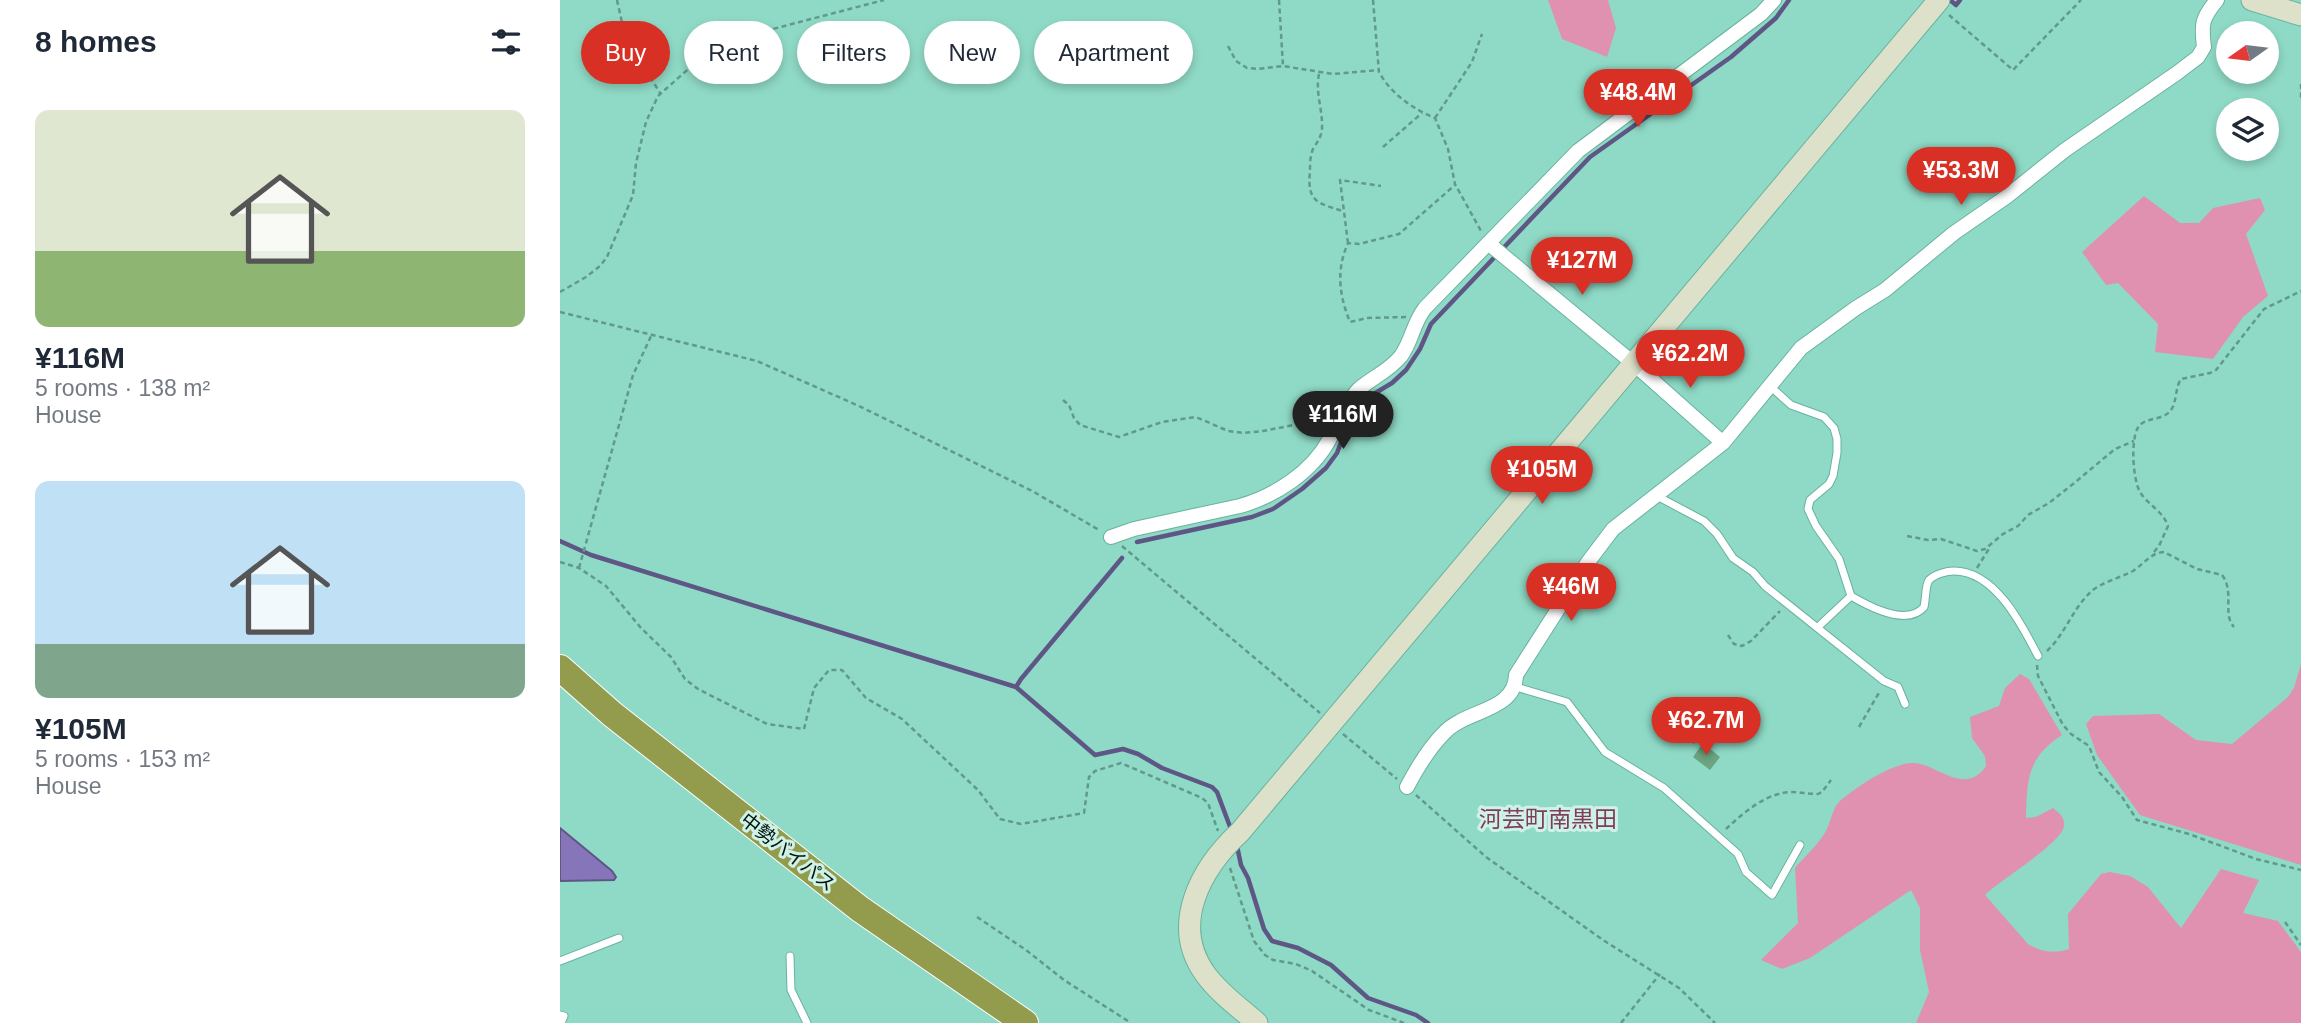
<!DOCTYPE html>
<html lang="en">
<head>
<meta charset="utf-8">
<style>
  :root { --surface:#fff; --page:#f6f6f7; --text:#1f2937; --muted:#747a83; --accent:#d93025 }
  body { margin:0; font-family:Arial,"Noto Sans JP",sans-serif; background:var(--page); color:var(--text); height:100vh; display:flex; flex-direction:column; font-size:26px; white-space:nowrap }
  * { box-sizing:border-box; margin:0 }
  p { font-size:23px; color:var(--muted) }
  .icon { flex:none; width:38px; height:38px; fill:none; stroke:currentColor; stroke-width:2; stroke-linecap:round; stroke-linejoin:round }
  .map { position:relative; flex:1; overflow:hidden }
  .details { display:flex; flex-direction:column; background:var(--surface); width:560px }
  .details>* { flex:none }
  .hud { position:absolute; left:21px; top:21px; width:665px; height:63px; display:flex; gap:14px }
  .needle { width:46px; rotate:256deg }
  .tools { position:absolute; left:1656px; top:21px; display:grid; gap:14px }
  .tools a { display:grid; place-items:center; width:63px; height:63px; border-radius:50%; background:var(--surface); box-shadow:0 4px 10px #0003; font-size:35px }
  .price { position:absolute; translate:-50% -60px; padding:0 16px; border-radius:24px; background:var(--accent); color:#fff; font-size:23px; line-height:46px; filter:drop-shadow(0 2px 4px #0008) }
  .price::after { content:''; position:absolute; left:50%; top:42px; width:21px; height:16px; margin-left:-10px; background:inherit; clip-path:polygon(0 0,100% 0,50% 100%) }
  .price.current { background:#222; color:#fff }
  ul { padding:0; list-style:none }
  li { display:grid; align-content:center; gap:14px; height:371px; padding:0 35px }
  li span { display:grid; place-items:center; height:217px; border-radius:14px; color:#555 }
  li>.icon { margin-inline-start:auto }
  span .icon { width:126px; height:126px; fill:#fffc; stroke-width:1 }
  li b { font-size:30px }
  h2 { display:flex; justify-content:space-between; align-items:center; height:84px; padding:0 35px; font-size:30px }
  .tag { padding:0 24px; border-radius:32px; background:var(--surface); box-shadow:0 4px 10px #0003; font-size:24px; line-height:63px }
  .tag.current { background:var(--accent); color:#fff }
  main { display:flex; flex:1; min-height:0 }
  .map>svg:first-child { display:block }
</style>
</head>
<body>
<main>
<section class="details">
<h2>8 homes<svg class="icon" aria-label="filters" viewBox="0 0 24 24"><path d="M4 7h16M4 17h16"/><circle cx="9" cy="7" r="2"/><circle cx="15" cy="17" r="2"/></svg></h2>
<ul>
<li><span style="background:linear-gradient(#dfe7d0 65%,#8fb573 0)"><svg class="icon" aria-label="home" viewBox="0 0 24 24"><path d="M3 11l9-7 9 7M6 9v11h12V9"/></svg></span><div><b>¥116M</b><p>5 rooms · 138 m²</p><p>House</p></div></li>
<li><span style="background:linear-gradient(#bfe0f5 75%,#7fa58c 0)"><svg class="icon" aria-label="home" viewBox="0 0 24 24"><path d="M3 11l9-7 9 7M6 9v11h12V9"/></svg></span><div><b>¥105M</b><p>5 rooms · 153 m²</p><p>House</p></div></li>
</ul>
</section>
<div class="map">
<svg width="1741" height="1023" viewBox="0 0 1741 1023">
  <rect width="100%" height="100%" fill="#8fdac6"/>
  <!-- green -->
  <path fill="#e091af" d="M 988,0 L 1048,0 L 1056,28 L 1047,57 L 1002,39 Z
    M 1584,196 L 1620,223 L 1639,223 L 1653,208 L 1700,198 L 1705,210 L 1686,234 L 1708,296 L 1683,317 L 1653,359 L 1595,352 L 1598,324 L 1558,283 L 1546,285 L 1522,252 Z
    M 1741,664 L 1741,865 L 1580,815 L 1537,755 L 1526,724 L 1533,716 L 1599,714 L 1636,740 L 1672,744 L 1728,697 L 1734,688 Z
    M 1460,674 L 1469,679 L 1502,735 C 1467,758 1467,779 1466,818 L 1476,817 L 1493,808 C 1499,813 1505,817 1504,826 C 1502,843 1439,881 1425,895 L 1468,944 C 1482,952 1494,954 1509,949 L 1508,914 L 1541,874 L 1550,872 L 1570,876 L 1588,887 L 1621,928 L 1661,869 L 1699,880 L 1683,913 L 1718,921 L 1741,952 L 1741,1023 L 1356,1023 L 1369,992 L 1360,950 L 1360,908 L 1351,890 L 1250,958 L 1222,969 L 1201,960 L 1238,923 L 1235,868 C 1245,856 1259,844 1266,831 C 1271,822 1272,809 1279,802 C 1294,788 1333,762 1354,763 C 1377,764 1405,797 1426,766 L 1425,756 L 1412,738 L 1410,717 L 1439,706 L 1445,688 Z"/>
  <!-- water -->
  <path fill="#8775b9" stroke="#5e5785" stroke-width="2" d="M 0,828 L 52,871 L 56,877 L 54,880 L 0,881 Z"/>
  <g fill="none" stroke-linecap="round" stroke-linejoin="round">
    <!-- stream -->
    <path stroke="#5e5785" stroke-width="4.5" d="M 1390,0 L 1396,5 L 1400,0
      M 0,541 L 31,555 L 456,687 L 535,755 L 563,749 L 578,754 L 602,768 L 652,787 L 657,792 L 672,832
      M 577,542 L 692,517 L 713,509 L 742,489 L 766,468 L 777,453 L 788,424 L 812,395 L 832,383 L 846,370 L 860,349 L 871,324 L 1030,157 L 1171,57 L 1216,18 L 1229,0
      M 456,687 L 461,679 L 562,558
      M 677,846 L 681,865 L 688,878 L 704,929 L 712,941 L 738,948 L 771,965 L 808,998 L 856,1015 L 868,1023"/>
  </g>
  <!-- building -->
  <path fill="#6da581" d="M 1113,698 L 1149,719 L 1134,744 L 1115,733 L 1121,724 L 1104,713 Z
    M 1143,743 L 1160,757 L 1150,770 L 1133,757 Z"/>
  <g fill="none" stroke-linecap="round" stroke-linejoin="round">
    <defs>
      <path id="lane" d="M 1211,387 L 1231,405 L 1264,417 L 1274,428 L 1277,439 L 1277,453 L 1273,476 L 1269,484 L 1250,500 L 1248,509 L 1256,526 L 1279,559 L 1291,596 C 1308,606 1347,627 1364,607 C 1366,599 1365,586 1369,580 C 1375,574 1387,571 1394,571 C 1435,571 1462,625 1478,656
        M 1095,495 L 1144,521 L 1157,534 L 1173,558 L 1193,572 L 1205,586 L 1324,681 L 1338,687 L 1345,704
        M 1258,627 L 1291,596
        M 956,687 L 1007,702 L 1045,752 L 1104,788 L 1178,854 L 1186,872 L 1212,895 L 1240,845
        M 230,956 L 231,990 L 247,1023
        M 0,961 L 59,938
        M 0,1015 L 4,1016 L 1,1023"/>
      <path id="street" d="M 928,243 L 1073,363 L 1163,443
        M 551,537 L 574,529 L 680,506 C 715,496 752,472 769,440 C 776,426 788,400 799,389 C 813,377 829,371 841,356 C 852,341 853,323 865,308 L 1018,151 L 1201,14 L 1214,0
        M 847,787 C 857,768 869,748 884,733 C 906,709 955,712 956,675 L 1028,562 L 1053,529 L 1163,443 L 1241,348 L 1296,308 L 1325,290 L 1394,233 L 1446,197 L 1505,150 L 1617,73 L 1638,57 L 1644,47 C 1641,24 1642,18 1657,0"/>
      <path id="secondary" d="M 1692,0 L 1741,15
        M 697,1023 C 680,1008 660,994 646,975 C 609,925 641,868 680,832 L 1379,0"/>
      <path id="highway" d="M 0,668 L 52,714 L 300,909 L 465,1023"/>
    </defs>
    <!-- lane casing -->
    <use href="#lane" stroke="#68b39f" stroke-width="9"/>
    <!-- street casing -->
    <use href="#street" stroke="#68b39f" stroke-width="16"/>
    <!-- secondary casing -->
    <use href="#secondary" stroke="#68b39f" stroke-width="23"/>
    <!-- highway casing -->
    <use href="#highway" stroke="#fff" stroke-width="28"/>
    <!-- path -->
    <path stroke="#61998a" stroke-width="2.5" stroke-dasharray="5 3.5" stroke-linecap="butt" d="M 57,0 L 65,36 L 100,93
      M 719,0 L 723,66
      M 813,0 L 819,72 C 831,94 853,109 875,118 L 888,149 L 895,184 L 921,231
      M 1389,15 L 1453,70 L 1521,0
      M 668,46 L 676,61 L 687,68 L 698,69 L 723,66 L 773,74 L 819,70
      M 759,74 C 755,93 763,110 762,129 C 761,138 757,142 753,149 C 750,156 750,164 750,171 C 747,201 756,203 783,211
      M 1741,84 L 1741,98
      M 875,118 L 912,62 L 922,34
      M 823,147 L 862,113
      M 788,243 L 780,180 L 821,186
      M 0,292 L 26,277 L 40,266 L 47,257 L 73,195 L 76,163 L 86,122 L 98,96 L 144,55 L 167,46 L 186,36 L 324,0
      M 0,312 L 197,361 L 299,406 L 474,492 L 539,530
      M 846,317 L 807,318 L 790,322 C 779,295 776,270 788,243 L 799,244 L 839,234 L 895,185
      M 503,400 L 509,405 L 514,418 L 520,425 L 559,437 L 602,422 L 636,417 L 668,431 L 684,433 L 703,431 L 744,423 L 753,420 L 769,407
      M 1347,536 L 1368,540 L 1381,539 L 1417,551 L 1425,549 L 1443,534 L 1458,526 L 1468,515 L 1489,503 L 1513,484 L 1555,449 L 1574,441
      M 562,546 L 760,713
      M 1594,552 L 1599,546 L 1608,526 C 1603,511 1588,505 1580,492 C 1573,481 1569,433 1581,424 C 1590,417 1604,420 1611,410 C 1617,402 1615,388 1621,379 L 1650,373 L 1656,370 L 1704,309 L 1741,291
      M 0,562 L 19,568 L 46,586 L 81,628 L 111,657 L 125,679 L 138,689 L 207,724 L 244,729 L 254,688 L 269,670 L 282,670 L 306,698 L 342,719 L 418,790 L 440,819 L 461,824 L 524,813 L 529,777 L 535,771 L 561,763 L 642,798 L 648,803 L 658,831
      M 19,568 L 73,375 L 92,334
      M 1417,568 L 1430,547
      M 1168,635 L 1174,644 L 1182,646 L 1191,641 L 1220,611
      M 1487,651 C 1506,633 1513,607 1533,590 C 1545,581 1560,578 1573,571 C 1584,564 1590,553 1604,552 L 1637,569 L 1662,575 C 1675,592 1662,614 1674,627
      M 1477,665 L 1478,676 L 1503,725 L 1511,734 L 1529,746 L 1539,772 L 1562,797 L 1577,820 L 1629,834 L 1696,859 L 1741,870
      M 1299,727 L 1320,691
      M 783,734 L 837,779
      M 856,795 L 926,857 L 1043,940 L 1119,988 L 1155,1023
      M 1166,829 C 1183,813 1205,794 1229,792 C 1239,792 1248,794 1258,794 L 1262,792 L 1271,780
      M 670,868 L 694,941 L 705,955 L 713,960 L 736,964 L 752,971 L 809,1010 L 844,1023
      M 417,917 L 466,950 L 504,980 L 571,1023
      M 1725,922 L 1741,945
      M 1061,1023 L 1100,974"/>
    <!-- lane -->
    <use href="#lane" stroke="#fff" stroke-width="7"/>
    <!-- street -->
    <use href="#street" stroke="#fff" stroke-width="14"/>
    <!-- secondary -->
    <use href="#secondary" stroke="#dee1c9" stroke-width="21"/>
    <!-- highway -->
    <use href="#highway" stroke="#929c4c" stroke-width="26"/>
  </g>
  <g text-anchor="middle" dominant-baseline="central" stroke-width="6" stroke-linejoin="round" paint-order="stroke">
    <!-- street labels -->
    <g font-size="19" fill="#00120c" stroke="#cef2e8">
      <text transform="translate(228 852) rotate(38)">中勢バイパス</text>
    </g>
    <!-- quarter labels -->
    <g font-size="23" fill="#803c58" stroke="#cef2e8">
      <text x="988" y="819">河芸町南黒田</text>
    </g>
  </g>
</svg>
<div class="tools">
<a><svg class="needle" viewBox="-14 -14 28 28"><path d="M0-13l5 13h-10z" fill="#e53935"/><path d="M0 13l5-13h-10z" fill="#747a83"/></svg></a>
<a><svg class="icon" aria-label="layers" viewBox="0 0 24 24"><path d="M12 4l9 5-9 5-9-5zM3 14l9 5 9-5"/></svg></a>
</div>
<b class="price" style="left:1078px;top:129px">¥48.4M</b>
<b class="price" style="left:1401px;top:207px">¥53.3M</b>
<b class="price" style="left:1022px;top:297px">¥127M</b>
<b class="price" style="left:1130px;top:390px">¥62.2M</b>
<b class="price current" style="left:783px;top:451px">¥116M</b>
<b class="price" style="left:982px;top:506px">¥105M</b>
<b class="price" style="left:1011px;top:623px">¥46M</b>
<b class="price" style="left:1146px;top:757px">¥62.7M</b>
<div class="hud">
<a class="tag current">Buy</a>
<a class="tag">Rent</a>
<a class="tag">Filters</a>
<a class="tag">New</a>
<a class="tag">Apartment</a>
</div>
</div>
</main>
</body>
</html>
